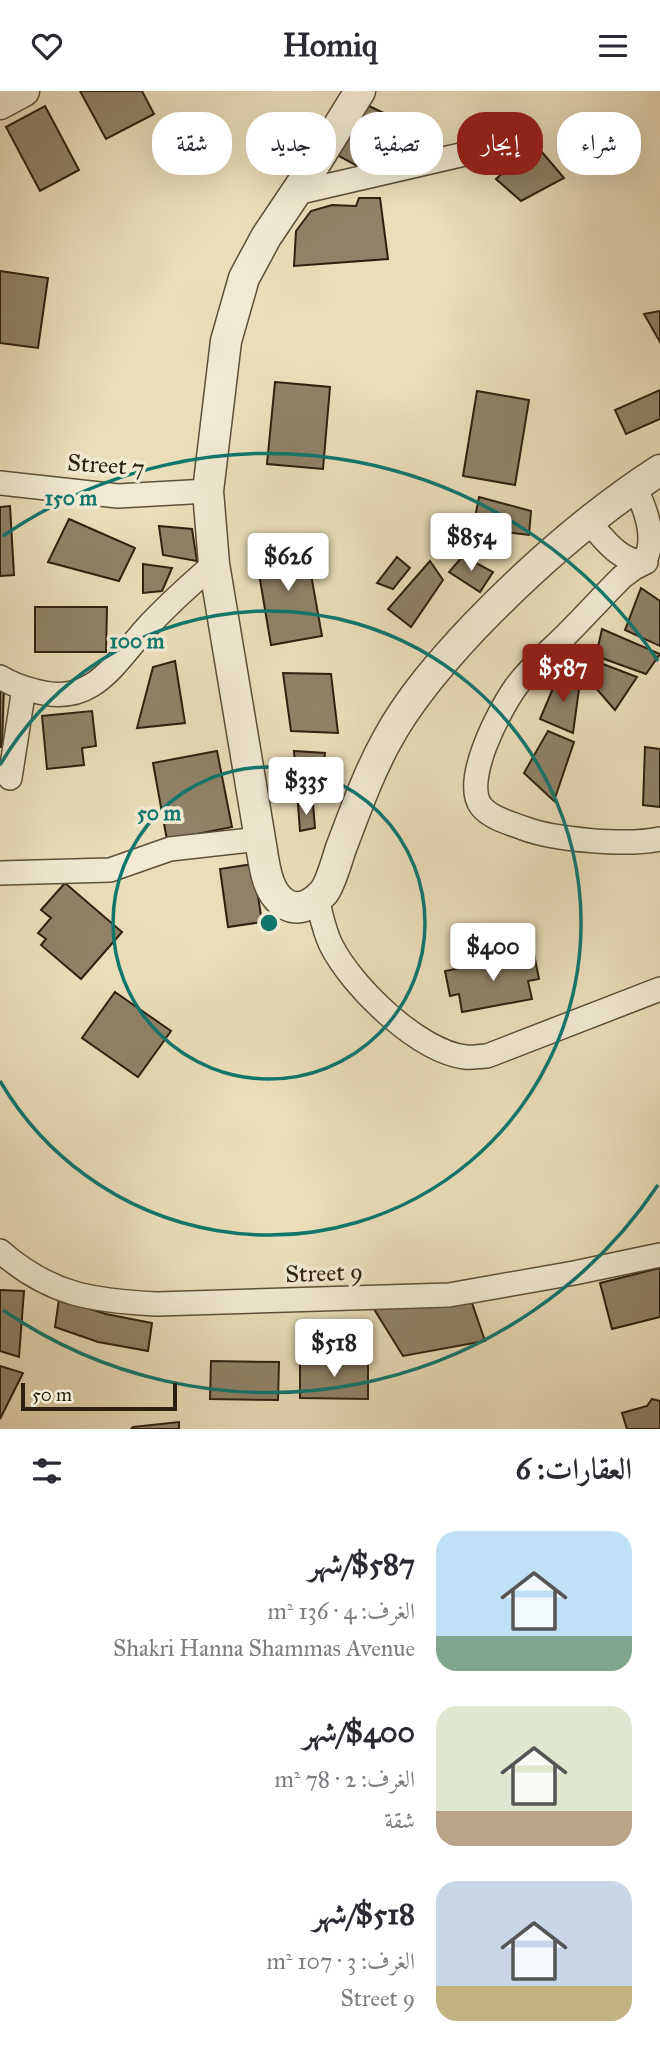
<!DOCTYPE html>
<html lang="ar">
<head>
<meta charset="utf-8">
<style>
  :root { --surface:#fff; --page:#f7f7f7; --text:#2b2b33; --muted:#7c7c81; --accent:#8f2418 }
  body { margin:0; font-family:"IM FELL Great Primer",Amiri,serif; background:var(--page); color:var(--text); direction:rtl; height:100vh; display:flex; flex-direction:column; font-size:26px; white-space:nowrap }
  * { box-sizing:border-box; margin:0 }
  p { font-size:23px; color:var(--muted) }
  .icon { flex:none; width:38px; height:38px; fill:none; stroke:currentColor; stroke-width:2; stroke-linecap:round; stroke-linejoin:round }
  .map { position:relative; height:1338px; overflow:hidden; direction:ltr }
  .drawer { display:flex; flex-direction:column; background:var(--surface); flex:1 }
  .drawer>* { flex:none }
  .banner { position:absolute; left:21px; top:21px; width:620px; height:63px; direction:rtl; display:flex; gap:14px }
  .scale { position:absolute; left:21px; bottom:18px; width:156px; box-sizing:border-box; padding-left:7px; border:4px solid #2e2010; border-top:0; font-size:19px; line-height:24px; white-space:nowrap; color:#2e2010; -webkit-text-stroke:5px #f1e9d2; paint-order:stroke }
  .price { position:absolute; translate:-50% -60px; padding:0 16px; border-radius:7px; background:#fff; color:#222; font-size:23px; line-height:46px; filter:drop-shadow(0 2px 4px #0008) }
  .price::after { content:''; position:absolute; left:50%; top:42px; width:21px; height:16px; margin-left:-10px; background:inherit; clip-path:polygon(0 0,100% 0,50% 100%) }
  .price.current { background:var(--accent); color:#fff }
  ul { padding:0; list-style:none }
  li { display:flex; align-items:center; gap:21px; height:175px; padding:0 28px }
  li span { display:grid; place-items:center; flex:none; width:196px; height:140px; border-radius:21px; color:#555 }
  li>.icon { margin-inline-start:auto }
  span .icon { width:84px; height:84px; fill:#fffc; stroke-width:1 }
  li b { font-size:30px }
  h2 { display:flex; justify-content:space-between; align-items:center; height:84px; padding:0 28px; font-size:30px }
  .pill { padding:0 24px; border-radius:28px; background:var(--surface); box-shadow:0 7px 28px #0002; font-size:24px; line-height:63px }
  .pill.current { background:var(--accent); color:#fff }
  header { display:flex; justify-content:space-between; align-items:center; height:91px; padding:0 28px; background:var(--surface); font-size:32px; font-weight:700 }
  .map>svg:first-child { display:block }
</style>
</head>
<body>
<header><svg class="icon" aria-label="menu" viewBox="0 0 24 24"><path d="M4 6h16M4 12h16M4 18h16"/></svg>Homiq<svg class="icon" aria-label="heart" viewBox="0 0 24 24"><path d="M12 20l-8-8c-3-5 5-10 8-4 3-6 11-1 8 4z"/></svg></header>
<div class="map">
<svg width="660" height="1338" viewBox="0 0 660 1338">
  <rect width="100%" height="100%" fill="#eaddb9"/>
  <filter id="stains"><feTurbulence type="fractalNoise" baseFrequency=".00286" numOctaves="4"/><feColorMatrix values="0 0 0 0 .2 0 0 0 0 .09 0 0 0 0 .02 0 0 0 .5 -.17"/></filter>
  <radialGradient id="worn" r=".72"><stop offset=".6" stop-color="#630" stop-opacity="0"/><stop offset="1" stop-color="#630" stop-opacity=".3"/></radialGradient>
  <!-- building -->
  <path fill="#908268" stroke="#2e2010" stroke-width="2" d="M 80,0 L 142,0 L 154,23 L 106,48 Z
    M 45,15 L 79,79 L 40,100 L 6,36 Z
    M 369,15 L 417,38 L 398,64 L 359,76 L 337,64 Z
    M 535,53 L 564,87 L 521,110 L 496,88 Z
    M 359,107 L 380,107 L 388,168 L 294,175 L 296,140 L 311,120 L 332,114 L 356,115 Z
    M 0,180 L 48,187 L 38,257 L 0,252 Z
    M 660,220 L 660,251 L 644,223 Z
    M 275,291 L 330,296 L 323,378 L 267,373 Z
    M 660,299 L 660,328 L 626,343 L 615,319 Z
    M 477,300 L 529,309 L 515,394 L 463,385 Z
    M 479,406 L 531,420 L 529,444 L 473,437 Z
    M 10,415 L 14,484 L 0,485 L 0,416 Z
    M 69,428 L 135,457 L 119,490 L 48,471 Z
    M 159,435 L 192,438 L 197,470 L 163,464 Z
    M 305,450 L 322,545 L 271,554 L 255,459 Z
    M 463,465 L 493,481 L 480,501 L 449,481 Z
    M 397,466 L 410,477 L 393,498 L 377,492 Z
    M 430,470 L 443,489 L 411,536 L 388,518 Z
    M 143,473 L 172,477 L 162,500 L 143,502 Z
    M 641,497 L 660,510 L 660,555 L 625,539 Z
    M 35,516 L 107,516 L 106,561 L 35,561 Z
    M 602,538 L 660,563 L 646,583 L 596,565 Z
    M 175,570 L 185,632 L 137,637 L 153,576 Z
    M 595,570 L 637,586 L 615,619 L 593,594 Z
    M 283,582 L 331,583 L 338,642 L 291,640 Z
    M 559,583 L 580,591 L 573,642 L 540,628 Z
    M 0,595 L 4,595 L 2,656 L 0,656 Z
    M 92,620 L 96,655 L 82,657 L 84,674 L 47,678 L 42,625 Z
    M 548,640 L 574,651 L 554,710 L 524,682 Z
    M 645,656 L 660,658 L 660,716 L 643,714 Z
    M 217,660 L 232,736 L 167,749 L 153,672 Z
    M 294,660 L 325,662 L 321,689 L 296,687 Z
    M 298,713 L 313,713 L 315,737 L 300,740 Z
    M 253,773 L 262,831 L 228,836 L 220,778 Z
    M 65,792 L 122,841 L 81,888 L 41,854 L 46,848 L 38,842 L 51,827 L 41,819 Z
    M 534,863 L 539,888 L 528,890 L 532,908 L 462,921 L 459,903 L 450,905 L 445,880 Z
    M 115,901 L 171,940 L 138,986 L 82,947 Z
    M 660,1177 L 660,1226 L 612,1238 L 600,1192 Z
    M 0,1199 L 24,1200 L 19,1266 L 0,1260 Z
    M 59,1208 L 106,1223 L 152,1232 L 148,1260 L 98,1251 L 55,1236 Z
    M 471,1209 L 485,1250 L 403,1265 L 374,1218 Z
    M 300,1269 L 368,1270 L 368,1308 L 300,1307 Z
    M 211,1270 L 279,1271 L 278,1309 L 210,1308 Z
    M 0,1275 L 23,1282 L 0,1328 Z
    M 652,1308 L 660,1310 L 660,1338 L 627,1338 L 622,1322 L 647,1315 Z
    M 179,1331 L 179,1338 L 131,1338 L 133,1336 Z"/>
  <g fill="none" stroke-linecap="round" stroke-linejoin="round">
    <defs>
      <path id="minor" d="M 296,102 L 521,50
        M 0,392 L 118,405 L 208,400
        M 635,396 C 645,417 657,446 645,469
        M 589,431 C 602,446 623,475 645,469
        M 646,471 L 634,477 L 622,486 C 603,505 585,525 566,544 C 549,561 529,577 515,597 C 499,620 462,690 481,715 C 490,727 510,732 523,737 C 555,749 627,755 660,748
        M 0,586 C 11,593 23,597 35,600 C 95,617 115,570 151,532 C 171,511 192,492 214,473
        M 10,687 L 24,597
        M 0,782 L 110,779 L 170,758 L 260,748
        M 317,808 C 321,823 324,840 331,854 C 352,896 418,960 465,966 C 472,967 480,965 487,965 L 660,898
        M 0,1160 C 50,1204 93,1210 157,1213 L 449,1204 L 574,1182 L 660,1164"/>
      <path id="tertiary" d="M 360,0 L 315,73 L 266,146 L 244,187 L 226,250 L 208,400 L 214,473 L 260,748 C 264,769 265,803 287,814 C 301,821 315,811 324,801 C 331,792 337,769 341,757 C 355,721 368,683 387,649 C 409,608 442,570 474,536 C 530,478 592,423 660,379
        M 0,13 L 24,0"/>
    </defs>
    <!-- minor casing -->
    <use href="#minor" stroke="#5d4f3a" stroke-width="26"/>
    <!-- tertiary casing -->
    <use href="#tertiary" stroke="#5d4f3a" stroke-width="33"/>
    <!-- minor -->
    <use href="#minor" stroke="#f1e9d2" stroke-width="23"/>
    <!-- tertiary -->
    <use href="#tertiary" stroke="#f1e9d2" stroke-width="30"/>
  </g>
  <!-- distance rings -->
  <g fill="none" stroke="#0f766e" stroke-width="3.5">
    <circle cx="269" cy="832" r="156"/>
    <path d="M0 674A312 312 0 1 1 0 990"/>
    <path d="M658 1094A469 469 0 0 1 3 1219M3 445A469 469 0 0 1 658 570"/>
  </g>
  <g text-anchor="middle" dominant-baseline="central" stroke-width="7" stroke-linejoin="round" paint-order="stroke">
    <!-- street labels -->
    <g font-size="24" fill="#2e2010" stroke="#f1e9d2">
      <text transform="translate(106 374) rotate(4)">Street 7</text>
      <text transform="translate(324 1182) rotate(-2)">Street 9</text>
    </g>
  </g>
  <circle cx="269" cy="832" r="10" fill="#0f766e" stroke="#f1e9d2" stroke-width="3.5"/>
  <g font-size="21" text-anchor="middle" font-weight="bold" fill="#0f766e" stroke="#f1e9d2" stroke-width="7" stroke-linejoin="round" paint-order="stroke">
    <text x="71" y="414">150 m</text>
    <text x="137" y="557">100 m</text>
    <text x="159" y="729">50 m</text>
  </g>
  <rect width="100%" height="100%" filter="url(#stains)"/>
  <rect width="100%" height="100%" fill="url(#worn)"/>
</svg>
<div class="scale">50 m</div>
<b class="price" style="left:471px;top:482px">$854</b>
<b class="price" style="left:288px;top:502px">$626</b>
<b class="price current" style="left:563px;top:613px">$587</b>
<b class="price" style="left:306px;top:726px">$335</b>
<b class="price" style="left:493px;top:892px">$400</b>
<b class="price" style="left:334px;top:1288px">$518</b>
<div class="banner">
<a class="pill">شراء</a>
<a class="pill current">إيجار</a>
<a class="pill">تصفية</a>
<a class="pill">جديد</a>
<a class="pill">شقة</a>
</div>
</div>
<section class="drawer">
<h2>العقارات: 6<svg class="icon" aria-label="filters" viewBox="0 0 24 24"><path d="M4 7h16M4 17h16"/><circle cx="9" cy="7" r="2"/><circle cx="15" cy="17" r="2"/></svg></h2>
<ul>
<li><span style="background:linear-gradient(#bfe0f5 75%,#7fa58c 0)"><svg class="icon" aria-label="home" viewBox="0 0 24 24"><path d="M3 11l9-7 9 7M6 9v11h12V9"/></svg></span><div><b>$587/شهر</b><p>الغرف: 4 · 136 m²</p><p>Shakri Hanna Shammas Avenue</p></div></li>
<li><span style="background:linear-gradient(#dfe7d0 75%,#b9a48a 0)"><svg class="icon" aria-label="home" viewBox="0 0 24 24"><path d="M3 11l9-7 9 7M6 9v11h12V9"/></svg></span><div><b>$400/شهر</b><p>الغرف: 2 · 78 m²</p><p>شقة</p></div></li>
<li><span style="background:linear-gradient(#c9d6e8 75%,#c2b280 0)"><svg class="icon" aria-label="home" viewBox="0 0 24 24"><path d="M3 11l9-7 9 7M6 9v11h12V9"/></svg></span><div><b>$518/شهر</b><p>الغرف: 3 · 107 m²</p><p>Street 9</p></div></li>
</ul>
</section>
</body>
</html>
